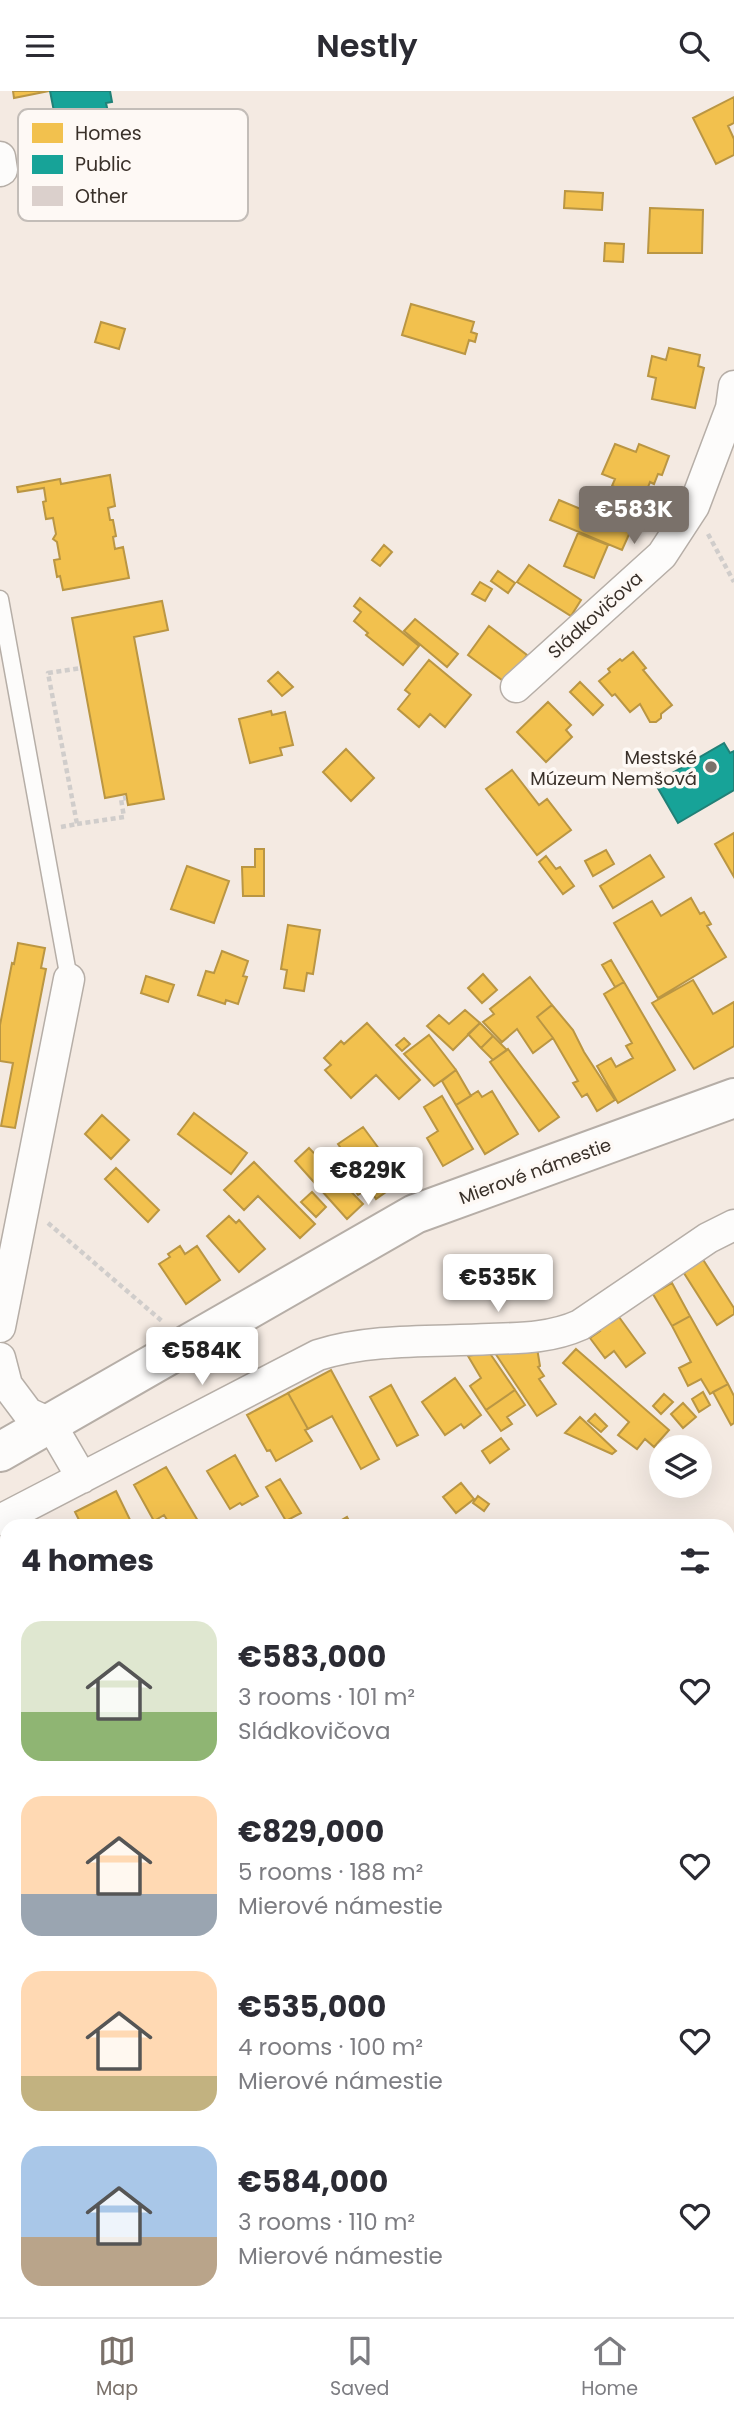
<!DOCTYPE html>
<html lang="en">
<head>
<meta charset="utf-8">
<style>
  :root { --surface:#fff; --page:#f2f2f3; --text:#2b2b33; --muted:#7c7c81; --line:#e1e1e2; --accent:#7a716a }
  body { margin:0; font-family:Poppins,sans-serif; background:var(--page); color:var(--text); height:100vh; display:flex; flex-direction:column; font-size:26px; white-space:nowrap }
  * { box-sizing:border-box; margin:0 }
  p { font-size:23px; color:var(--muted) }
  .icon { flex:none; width:38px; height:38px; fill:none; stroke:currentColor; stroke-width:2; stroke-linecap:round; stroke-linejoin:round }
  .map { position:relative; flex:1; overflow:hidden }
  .drawer { position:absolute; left:0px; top:1428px; width:735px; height:798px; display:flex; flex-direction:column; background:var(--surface); border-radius:21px 21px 0 0; box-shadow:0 7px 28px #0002 }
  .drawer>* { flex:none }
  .buttons { position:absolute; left:649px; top:1344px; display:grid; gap:14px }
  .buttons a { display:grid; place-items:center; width:63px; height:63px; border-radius:50%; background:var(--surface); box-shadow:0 7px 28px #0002; font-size:35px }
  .price { position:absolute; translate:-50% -60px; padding:0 16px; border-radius:7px; background:#fff; color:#222; font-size:23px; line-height:46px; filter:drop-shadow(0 2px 4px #0008) }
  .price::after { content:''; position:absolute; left:50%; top:42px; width:21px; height:16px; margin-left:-10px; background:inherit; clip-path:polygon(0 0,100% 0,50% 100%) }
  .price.active { background:var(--accent); color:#fff }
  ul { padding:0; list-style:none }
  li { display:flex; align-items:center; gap:21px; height:175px; padding:0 21px }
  li span { display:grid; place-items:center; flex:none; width:196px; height:140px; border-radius:21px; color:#555 }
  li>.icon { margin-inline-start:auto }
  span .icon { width:84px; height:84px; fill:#fffc; stroke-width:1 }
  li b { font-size:30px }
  h2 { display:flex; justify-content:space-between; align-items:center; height:84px; padding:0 21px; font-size:30px }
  header { display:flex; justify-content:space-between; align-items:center; height:91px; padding:0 21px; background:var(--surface); font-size:32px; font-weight:600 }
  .tab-bar { display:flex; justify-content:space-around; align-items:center; height:98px; border-top:2px solid var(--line); background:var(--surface); font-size:19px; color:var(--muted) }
  .tab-bar a { display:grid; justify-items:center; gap:4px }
  .tab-bar .active { color:var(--accent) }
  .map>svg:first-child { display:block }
</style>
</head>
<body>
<header><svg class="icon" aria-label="menu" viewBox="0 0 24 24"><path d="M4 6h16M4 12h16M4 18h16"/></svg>Nestly<svg class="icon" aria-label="search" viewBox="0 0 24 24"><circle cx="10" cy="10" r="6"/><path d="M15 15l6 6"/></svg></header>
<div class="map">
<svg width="734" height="2226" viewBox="0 0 734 2226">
  <rect width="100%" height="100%" fill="#f4eae2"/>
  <!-- homes -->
  <path fill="#f2c14e" stroke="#ba9643" stroke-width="2" d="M 13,0 L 49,0 L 14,7 Z
    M 734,6 L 734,32 L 728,35 L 734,48 L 734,64 L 716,73 L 693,27 Z
    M 565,100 L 603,102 L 602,119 L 564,117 Z
    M 650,117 L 703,119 L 702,162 L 648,162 Z
    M 605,152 L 624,153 L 623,171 L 604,170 Z
    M 411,213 L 474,231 L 471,241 L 477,243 L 475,251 L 469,249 L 465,263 L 402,244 Z
    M 101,231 L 125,238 L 119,258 L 95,251 Z
    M 669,257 L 700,264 L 698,275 L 704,277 L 695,317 L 652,308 L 656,287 L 648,285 L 652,265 L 666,269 Z
    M 615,353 L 636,361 L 639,353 L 669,365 L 662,384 L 658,383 L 654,393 L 650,391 L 644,407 L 612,395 L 615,388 L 602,383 Z
    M 110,384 L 115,415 L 108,417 L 110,429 L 113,429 L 116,445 L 113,446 L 115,458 L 123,456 L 129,487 L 63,499 L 60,485 L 57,486 L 54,469 L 60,468 L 57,451 L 53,448 L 56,443 L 53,427 L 46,428 L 43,411 L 46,410 L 44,397 L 18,401 L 17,396 L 60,388 L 61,393 Z
    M 559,409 L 631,439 L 622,459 L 550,429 Z
    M 578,442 L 608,454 L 594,487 L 564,475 Z
    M 384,454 L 392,461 L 380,475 L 372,469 Z
    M 529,474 L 581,509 L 571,525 L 517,491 Z
    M 498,480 L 515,492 L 508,502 L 491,490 Z
    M 480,491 L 492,498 L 485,510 L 472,503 Z
    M 360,507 L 419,555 L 403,574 L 366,544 L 368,542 L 354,530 L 361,521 L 354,515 Z
    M 162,510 L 168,539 L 134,546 L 164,708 L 128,714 L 126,703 L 105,707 L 72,527 Z
    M 415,528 L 458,563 L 447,576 L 404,540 Z
    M 489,535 L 527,564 L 506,592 L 468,564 Z
    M 633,561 L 646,577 L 643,579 L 672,614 L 661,623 L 661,627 L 656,631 L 650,631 L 640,613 L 630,621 L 615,603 L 612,605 L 599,590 L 610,581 L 608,578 L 620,568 L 622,570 Z
    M 429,569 L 471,604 L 445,636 L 430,623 L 419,636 L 398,618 L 410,603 L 405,599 Z
    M 278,581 L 293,596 L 282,605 L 268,590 Z
    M 580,591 L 603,614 L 593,624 L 570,601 Z
    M 548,611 L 571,634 L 566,639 L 572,646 L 546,671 L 517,641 Z
    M 271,620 L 272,624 L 285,621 L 293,654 L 280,657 L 282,664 L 250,672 L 239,628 Z
    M 346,658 L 374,687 L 351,710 L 323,681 Z
    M 512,679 L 539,714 L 547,708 L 571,739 L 537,764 L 486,698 Z
    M 734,742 L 734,786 L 715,753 Z
    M 255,758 L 264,758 L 264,805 L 243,805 L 242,776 L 255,776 Z
    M 606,759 L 614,773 L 593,785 L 585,770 Z
    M 650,764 L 664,786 L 613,817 L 600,795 Z
    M 546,765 L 556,778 L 560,776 L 574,795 L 563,803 L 539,771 Z
    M 187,775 L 229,790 L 214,832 L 171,818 Z
    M 691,807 L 700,823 L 704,821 L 711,833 L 707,835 L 726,866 L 658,907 L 614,832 L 652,810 L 661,825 Z
    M 288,834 L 320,839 L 313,883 L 307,882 L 304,900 L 284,897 L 287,879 L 281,878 Z
    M 18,852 L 45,857 L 41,877 L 46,878 L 15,1037 L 1,1035 L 13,972 L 0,970 L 0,934 L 12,872 L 14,873 Z
    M 222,860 L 248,870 L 243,885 L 247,886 L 238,913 L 226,909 L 225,913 L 198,904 L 206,880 L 214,882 Z
    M 611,869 L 624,891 L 615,896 L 602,874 Z
    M 483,883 L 497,899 L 482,912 L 468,897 Z
    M 146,885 L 174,894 L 168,911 L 141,902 Z
    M 530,886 L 552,914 L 537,926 L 553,947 L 533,962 L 517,938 L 502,951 L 483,931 L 494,923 L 490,918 Z
    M 693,889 L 713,923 L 734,911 L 734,955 L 694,978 L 652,912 Z
    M 624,891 L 675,979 L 618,1012 L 597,975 L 611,967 L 616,976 L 633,967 L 626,955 L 632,952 L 604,903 Z
    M 552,914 L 573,939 L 584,961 L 615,1009 L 597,1020 L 587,1003 L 582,1006 L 573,992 L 578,990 L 553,947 L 537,926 Z
    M 465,919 L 480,932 L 453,959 L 427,935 L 439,924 L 449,933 Z
    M 367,932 L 420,989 L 399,1008 L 376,984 L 351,1007 L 325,979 L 331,974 L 324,967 L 341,950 L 344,953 Z
    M 480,932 L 493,945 L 481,957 L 468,943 Z
    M 429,944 L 456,979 L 434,995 L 404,963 Z
    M 493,945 L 507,959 L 493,969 L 481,957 Z
    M 404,947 L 410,953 L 402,960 L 396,954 Z
    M 508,958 L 559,1026 L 539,1040 L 490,971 Z
    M 456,979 L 471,1005 L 456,1014 L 442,990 Z
    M 478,1000 L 482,1006 L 492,1000 L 518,1043 L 485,1063 L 456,1014 Z
    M 442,1005 L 473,1058 L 443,1075 L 427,1047 L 438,1040 L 424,1016 Z
    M 194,1022 L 247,1062 L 231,1083 L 178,1043 Z
    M 102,1024 L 129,1049 L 111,1068 L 85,1043 Z
    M 363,1036 L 388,1070 L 380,1077 L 393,1096 L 376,1108 L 369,1097 L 358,1104 L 331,1066 L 342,1059 L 338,1053 Z
    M 309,1057 L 363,1113 L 347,1128 L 295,1070 Z
    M 254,1071 L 315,1133 L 300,1147 L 258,1105 L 244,1119 L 224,1099 Z
    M 116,1077 L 159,1119 L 148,1131 L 105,1088 Z
    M 312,1101 L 326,1116 L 316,1126 L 301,1111 Z
    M 229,1125 L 236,1132 L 239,1129 L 265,1158 L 239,1181 L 207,1145 Z
    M 180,1155 L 185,1163 L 197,1155 L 220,1189 L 186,1213 L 159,1173 L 170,1166 L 168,1163 Z
    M 702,1167 L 734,1217 L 734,1223 L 717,1234 L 682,1179 Z
    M 672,1192 L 690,1225 L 672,1235 L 653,1203 Z
    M 690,1225 L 728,1293 L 710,1303 L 701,1288 L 688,1295 L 679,1277 L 691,1271 L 672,1235 Z
    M 619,1226 L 645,1262 L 626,1276 L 614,1260 L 605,1267 L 590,1247 L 600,1240 L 597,1236 L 610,1227 L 612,1231 Z
    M 536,1251 L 540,1275 L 538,1276 L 544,1285 L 539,1288 L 556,1313 L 537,1325 L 493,1259 Z
    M 576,1258 L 669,1339 L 654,1356 L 645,1348 L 637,1358 L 618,1344 L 629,1331 L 563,1272 Z
    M 489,1261 L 515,1299 L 486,1319 L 470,1295 L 481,1287 L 468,1265 Z
    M 331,1279 L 379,1368 L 361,1378 L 332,1325 L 308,1338 L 288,1302 Z
    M 455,1287 L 481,1324 L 464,1337 L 461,1333 L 445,1344 L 422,1311 Z
    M 728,1293 L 734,1305 L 734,1332 L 731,1334 L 713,1301 Z
    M 391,1294 L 418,1344 L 397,1355 L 370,1306 Z
    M 515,1299 L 525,1314 L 507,1326 L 512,1333 L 501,1340 L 486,1319 Z
    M 703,1301 L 710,1314 L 699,1321 L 692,1308 Z
    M 288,1302 L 308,1338 L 305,1339 L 312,1350 L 276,1370 L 270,1359 L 267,1360 L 247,1324 Z
    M 664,1303 L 673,1311 L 661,1323 L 653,1315 Z
    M 683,1312 L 696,1326 L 683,1337 L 671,1323 Z
    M 595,1323 L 607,1335 L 601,1341 L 588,1330 Z
    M 580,1326 L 616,1360 L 612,1363 L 565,1342 Z
    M 501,1347 L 509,1358 L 490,1372 L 482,1360 Z
    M 235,1364 L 258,1405 L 242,1414 L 240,1412 L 230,1418 L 207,1380 Z
    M 166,1376 L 201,1435 L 171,1435 L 164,1424 L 154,1430 L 134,1394 Z
    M 280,1388 L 301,1422 L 286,1430 L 266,1396 Z
    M 461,1392 L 474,1408 L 456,1422 L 443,1406 Z
    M 116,1400 L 133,1435 L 82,1435 L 75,1421 Z
    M 478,1405 L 489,1413 L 484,1420 L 473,1412 Z
    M 347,1426 L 352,1435 L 336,1435 L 335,1433 Z
    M 0,1472 L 7,1485 L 7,1522 L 0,1509 Z"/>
  <!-- public -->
  <path fill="#17a398" stroke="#218077" stroke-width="2" d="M 50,0 L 110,0 L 112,11 L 106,12 L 112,40 L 60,51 Z
    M 724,652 L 730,662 L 734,660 L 734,699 L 678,732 L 655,692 Z"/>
  <!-- building -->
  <path fill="#dbd0cc" stroke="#d2c8c4" stroke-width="2" d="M 734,2150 L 734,2163 L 728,2164 L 728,2152 Z
    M 65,2219 L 97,2219 L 85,2226 L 69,2226 Z
    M 132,2219 L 175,2219 L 178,2225 L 136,2226 Z"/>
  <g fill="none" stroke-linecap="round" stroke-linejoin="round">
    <defs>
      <path id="lane" d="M 0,508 L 69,888
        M 712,2219 L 714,2226"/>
      <path id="street" d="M 0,66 L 2,79 L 0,80
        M 516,596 L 662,464 L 694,415 L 731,317 L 734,295
        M 0,1236 L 69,888
        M 0,1267 L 7,1294 L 28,1322 L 50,1332 L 82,1387
        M 0,1429 L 318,1264 C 372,1247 434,1251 490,1248 C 521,1247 551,1247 580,1234 L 708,1147 L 734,1134
        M 207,2219 L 211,2226
        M 460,2219 L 461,2226"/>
      <path id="secondary" d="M 0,1361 L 415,1123 L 734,1007"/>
    </defs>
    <!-- lane casing -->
    <use href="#lane" stroke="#b6aea7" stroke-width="19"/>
    <!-- street casing -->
    <use href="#street" stroke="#b6aea7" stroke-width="33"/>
    <!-- secondary casing -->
    <use href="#secondary" stroke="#b6aea7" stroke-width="42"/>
    <!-- path -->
    <path stroke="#d0cdcb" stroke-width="4.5" stroke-dasharray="5 3.5" stroke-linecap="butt" d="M 708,443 L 734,491
      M 77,733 L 124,726 L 121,708 L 126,707
      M 61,736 L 77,733 L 48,582 L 81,577
      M 48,1132 L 163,1231"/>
    <!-- lane -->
    <use href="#lane" stroke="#fdfcfb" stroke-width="16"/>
    <!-- street -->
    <use href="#street" stroke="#fdfcfb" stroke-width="30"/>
    <!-- secondary -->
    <use href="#secondary" stroke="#fdfcfb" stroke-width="38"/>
  </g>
  <!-- markers -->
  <circle fill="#7a716a" stroke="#fef9f5" stroke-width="2.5" cx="711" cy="676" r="7"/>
  <g text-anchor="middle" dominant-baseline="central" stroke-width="7" stroke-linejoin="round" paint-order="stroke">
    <!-- street labels -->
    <g font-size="18" fill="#393029" stroke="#fef9f5">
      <text transform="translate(595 524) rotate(-42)">Sládkovičova</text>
      <text transform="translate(535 1080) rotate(-20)">Mierové námestie</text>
    </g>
    <!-- poi labels -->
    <g font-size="18" fill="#393029" stroke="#fef9f5" text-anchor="end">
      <text x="697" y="666">Mestské<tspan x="697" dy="21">Múzeum Nemšová</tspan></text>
    </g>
  </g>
  <!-- legend -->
  <rect x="18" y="18" width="230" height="112" rx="10" fill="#fef9f5" stroke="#c3bdb8" stroke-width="2"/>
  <rect x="32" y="32" width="31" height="20" fill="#f2c14e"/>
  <rect x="32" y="64" width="31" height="19" fill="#17a398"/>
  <rect x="32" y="95" width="31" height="20" fill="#dbd0cc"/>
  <g font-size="19" fill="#393029">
    <text x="75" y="49">Homes</text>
    <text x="75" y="80">Public</text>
    <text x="75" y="112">Other</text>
  </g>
</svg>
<div class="buttons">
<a><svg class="icon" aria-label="layers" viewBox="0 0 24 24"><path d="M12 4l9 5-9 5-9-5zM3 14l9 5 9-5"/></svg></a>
</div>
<b class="price active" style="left:634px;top:455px">€583K</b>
<b class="price" style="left:368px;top:1116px">€829K</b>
<b class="price" style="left:498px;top:1223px">€535K</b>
<b class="price" style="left:202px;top:1296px">€584K</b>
<section class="drawer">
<h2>4 homes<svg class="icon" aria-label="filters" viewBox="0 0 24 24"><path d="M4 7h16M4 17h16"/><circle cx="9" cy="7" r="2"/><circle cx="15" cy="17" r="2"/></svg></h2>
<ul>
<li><span style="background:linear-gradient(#dfe7d0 65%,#8fb573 0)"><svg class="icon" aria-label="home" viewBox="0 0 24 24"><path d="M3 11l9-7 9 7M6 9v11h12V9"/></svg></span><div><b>€583,000</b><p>3 rooms · 101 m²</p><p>Sládkovičova</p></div><svg class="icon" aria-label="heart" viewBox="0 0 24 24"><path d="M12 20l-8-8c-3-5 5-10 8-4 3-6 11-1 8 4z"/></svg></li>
<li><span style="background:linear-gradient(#ffd9b3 70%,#9aa5b1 0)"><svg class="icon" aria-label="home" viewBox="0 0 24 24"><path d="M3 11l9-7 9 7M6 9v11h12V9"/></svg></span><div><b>€829,000</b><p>5 rooms · 188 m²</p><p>Mierové námestie</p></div><svg class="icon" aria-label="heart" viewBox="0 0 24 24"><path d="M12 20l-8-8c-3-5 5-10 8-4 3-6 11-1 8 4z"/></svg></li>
<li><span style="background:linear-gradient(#ffd9b3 75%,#c2b280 0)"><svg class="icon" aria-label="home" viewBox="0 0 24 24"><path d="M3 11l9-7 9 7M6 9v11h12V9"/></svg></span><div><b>€535,000</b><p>4 rooms · 100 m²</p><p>Mierové námestie</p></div><svg class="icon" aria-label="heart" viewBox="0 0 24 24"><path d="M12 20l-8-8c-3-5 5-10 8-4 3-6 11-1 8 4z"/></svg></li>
<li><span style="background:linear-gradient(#a9c7e8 65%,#b9a48a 0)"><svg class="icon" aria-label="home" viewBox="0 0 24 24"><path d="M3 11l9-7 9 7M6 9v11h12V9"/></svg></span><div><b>€584,000</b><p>3 rooms · 110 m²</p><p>Mierové námestie</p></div><svg class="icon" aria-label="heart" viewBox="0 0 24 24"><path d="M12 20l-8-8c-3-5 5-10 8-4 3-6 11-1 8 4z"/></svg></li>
</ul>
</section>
</div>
<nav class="tab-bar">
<a class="active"><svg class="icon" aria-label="map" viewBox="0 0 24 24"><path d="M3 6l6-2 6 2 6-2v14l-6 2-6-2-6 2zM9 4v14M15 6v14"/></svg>Map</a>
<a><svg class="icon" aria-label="saved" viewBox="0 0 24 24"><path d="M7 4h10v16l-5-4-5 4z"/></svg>Saved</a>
<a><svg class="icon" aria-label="home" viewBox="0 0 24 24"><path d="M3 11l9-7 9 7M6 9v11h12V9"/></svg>Home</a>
</nav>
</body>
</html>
